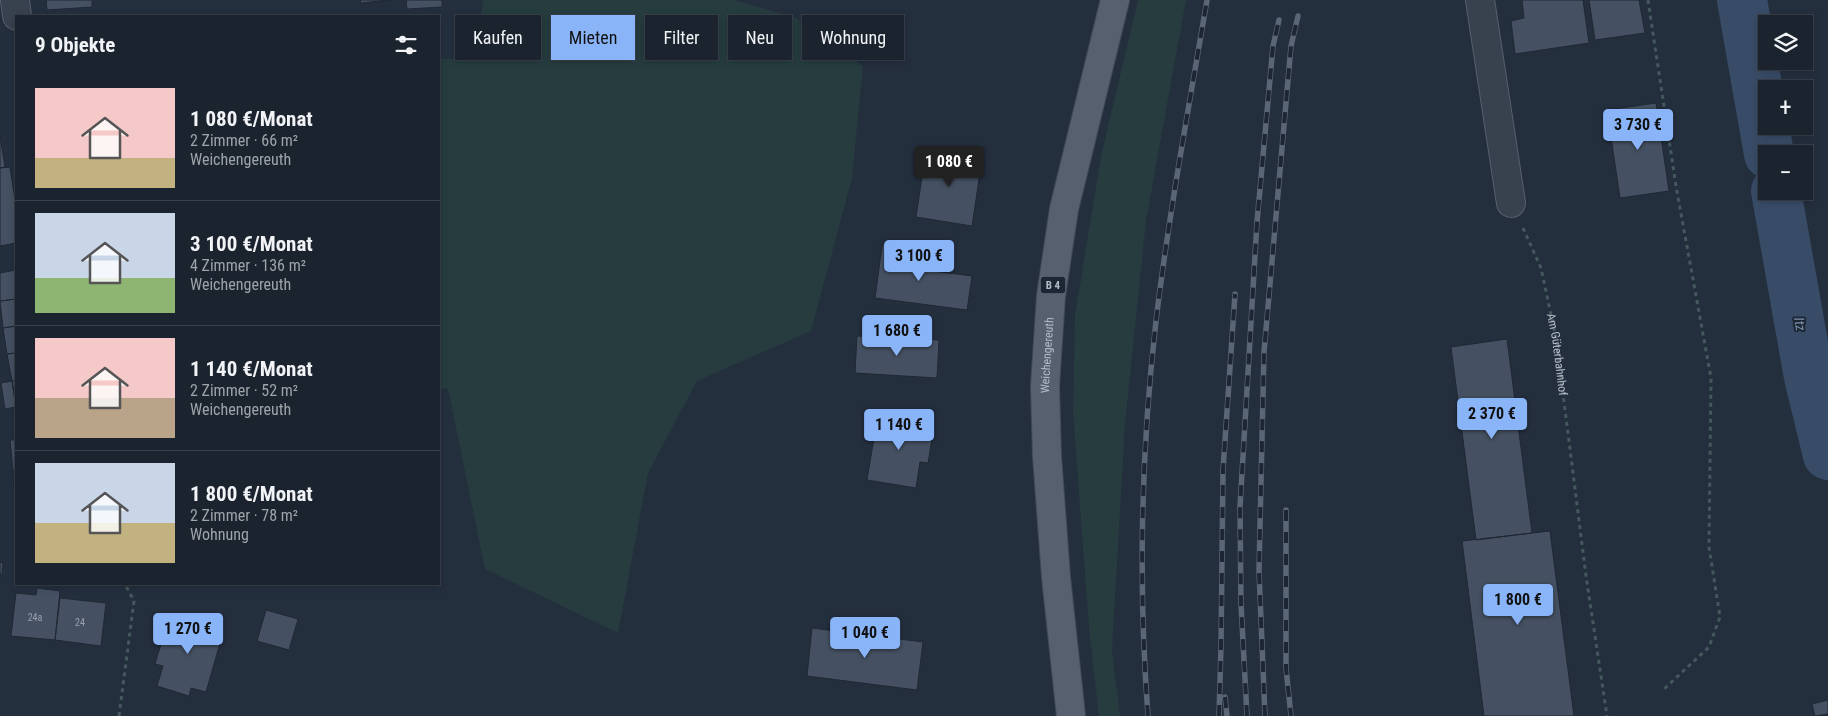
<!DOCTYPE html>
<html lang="de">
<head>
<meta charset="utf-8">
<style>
  :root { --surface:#1b232e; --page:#282f3a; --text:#f1f3f6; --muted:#a0a4aa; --line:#39404a; --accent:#8ab4f8 }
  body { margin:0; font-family:"Roboto Condensed",sans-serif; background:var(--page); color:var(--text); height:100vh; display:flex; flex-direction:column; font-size:19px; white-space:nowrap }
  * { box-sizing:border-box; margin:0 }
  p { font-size:16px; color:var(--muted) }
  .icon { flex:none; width:28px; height:28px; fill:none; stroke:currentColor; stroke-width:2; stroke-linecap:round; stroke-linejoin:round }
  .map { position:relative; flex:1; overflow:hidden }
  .drawer { position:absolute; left:15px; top:15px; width:425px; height:570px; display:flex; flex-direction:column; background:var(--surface); border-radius:0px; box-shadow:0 2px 8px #0003,0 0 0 1px var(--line) }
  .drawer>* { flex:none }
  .guide { position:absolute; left:455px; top:15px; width:475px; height:45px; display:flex; gap:10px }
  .fabs { position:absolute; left:1758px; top:15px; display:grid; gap:10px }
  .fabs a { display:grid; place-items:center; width:55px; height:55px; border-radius:0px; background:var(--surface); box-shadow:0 2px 8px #0003,0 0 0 1px var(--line); font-size:25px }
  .price { position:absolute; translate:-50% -42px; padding:0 11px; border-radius:5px; background:var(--accent); color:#111; font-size:16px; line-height:32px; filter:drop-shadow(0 1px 2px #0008) }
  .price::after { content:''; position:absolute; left:50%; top:30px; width:15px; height:11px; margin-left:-8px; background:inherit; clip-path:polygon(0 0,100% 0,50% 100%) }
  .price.current { background:#222; color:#fff }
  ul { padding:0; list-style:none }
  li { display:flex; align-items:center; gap:15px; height:125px; padding:0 20px }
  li+li { border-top:1px solid var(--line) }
  li span { display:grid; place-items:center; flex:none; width:140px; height:100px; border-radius:0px; color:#555 }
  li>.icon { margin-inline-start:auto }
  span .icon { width:60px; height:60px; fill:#fffc; stroke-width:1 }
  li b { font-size:21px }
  h2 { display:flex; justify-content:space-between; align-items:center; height:60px; padding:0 20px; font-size:21px }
  .tag { padding:0 18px; border-radius:0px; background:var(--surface); box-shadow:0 2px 8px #0003,0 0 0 1px var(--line); font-size:18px; line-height:45px }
  .tag.current { background:var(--accent); color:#111 }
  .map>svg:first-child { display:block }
</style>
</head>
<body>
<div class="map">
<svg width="1828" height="716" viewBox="0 0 1828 716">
  <rect width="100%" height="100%" fill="#242f3e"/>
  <!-- green -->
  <path fill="#263c3f" d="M 483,0 L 734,0 L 796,18 L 863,66 L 852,178 L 811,331 L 697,381 L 648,473 L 618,633 L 485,569 L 448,389 L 439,388 L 439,59 L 465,58 L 481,14 Z
    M 1138,0 L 1186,0 L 1146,221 L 1125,424 L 1112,650 L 1120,716 L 1099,716 L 1089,628 L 1073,412 L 1075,316 L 1101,156 Z"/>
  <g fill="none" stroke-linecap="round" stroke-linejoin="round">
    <!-- river -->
    <path stroke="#394c67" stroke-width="50" d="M 1742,0 L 1769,154
      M 1776,191 L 1809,377 L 1828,455"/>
  </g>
  <!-- building -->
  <path fill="#455162" stroke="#1f2835" d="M 46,0 L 92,0 L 92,7 L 47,10 Z
    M 360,0 L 390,0 L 361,3 Z
    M 406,0 L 442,0 L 442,7 L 407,9 Z
    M 1522,0 L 1583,0 L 1589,43 L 1515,54 L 1511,21 L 1524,18 Z
    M 1589,0 L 1639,0 L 1645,33 L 1595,40 Z
    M 1656,103 L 1669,191 L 1620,198 L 1607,110 Z
    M 0,136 L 5,167 L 0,168 Z
    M 926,150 L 982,159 L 972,226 L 916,217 Z
    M 10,167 L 16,207 L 16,243 L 0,246 L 0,168 Z
    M 884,244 L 913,248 L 910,268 L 972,276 L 967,310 L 875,298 L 882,246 Z
    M 16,270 L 16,299 L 0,301 L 0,273 Z
    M 16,299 L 16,326 L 3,328 L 0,301 Z
    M 16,326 L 16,353 L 7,354 L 3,328 Z
    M 857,336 L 939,340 L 937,378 L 855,373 Z
    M 1507,339 L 1532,533 L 1476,540 L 1451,347 Z
    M 16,353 L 16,380 L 12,381 L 7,354 Z
    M 16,380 L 16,406 L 12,381 Z
    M 12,381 L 16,407 L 5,409 L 1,383 Z
    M 878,414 L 927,422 L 924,438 L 932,439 L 928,463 L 920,462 L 916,488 L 867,480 Z
    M 10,440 L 16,440 L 16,471 L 13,471 Z
    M 13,471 L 16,471 L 16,498 L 15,498 Z
    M 1550,531 L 1574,716 L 1484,716 L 1462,541 Z
    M 0,562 L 3,563 L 2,574 L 0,574 Z
    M 37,588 L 60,591 L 55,640 L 11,636 L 16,593 L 36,595 Z
    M 60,598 L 106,603 L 101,646 L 55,640 Z
    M 266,610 L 298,619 L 289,650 L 257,641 Z
    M 170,614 L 224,629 L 206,692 L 191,688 L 189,696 L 157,686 L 163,666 L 155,664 Z
    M 812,628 L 923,642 L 917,690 L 807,676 Z
    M 1828,700 L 1828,714 L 1815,716 L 1812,704 Z"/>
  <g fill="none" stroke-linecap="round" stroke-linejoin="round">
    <defs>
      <path id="street" d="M 15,0 L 17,16
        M 1480,0 L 1511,203"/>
      <g id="primary">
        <path id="s2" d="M 1071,716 L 1056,577 L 1047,456 L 1045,386 L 1051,296 L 1064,209 L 1115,0"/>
      </g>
    </defs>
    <!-- street casing -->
    <use href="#street" stroke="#565f6c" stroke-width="30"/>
    <!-- primary casing -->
    <use href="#primary" stroke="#414a57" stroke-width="30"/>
    <!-- path -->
    <g stroke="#44595c" stroke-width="3" stroke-dasharray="4 4" stroke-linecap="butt">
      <path d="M 1648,0 L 1676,186 L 1711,378 L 1709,547 L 1720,617 L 1709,647 L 1663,690"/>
      <path id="s1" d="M 1523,228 L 1541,268 L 1556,338 L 1586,576 L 1607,716"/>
      <path d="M 119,716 L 134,601 L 125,584"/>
    </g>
    <!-- street -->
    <use href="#street" stroke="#38414e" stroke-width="28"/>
    <!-- primary -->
    <use href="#primary" stroke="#56606e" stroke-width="28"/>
    <defs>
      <path id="rail" d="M 1286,510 L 1286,668 L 1291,716
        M 1225,697 L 1227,716
        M 1148,716 C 1138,584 1141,452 1156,321 C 1169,213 1189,106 1207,0
        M 1219,716 L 1221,647 L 1223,470 L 1235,294
        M 1247,716 L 1241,604 L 1240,507 L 1257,222 L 1273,46 L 1279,20
        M 1265,716 L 1259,571 L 1264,352 L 1291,46 L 1298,16"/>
    </defs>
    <!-- rail casing -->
    <use href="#rail" stroke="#5a6575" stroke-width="5.5"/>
    <!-- rail -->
    <use href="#rail" stroke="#1d2633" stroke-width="4" stroke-dasharray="11" stroke-linecap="butt"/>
  </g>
  <g text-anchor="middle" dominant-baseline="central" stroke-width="4" stroke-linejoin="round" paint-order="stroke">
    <!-- number labels -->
    <g font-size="10" fill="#98a1af">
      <text x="35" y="617">24a</text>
      <text x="80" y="622">24</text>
    </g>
    <!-- shield labels -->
    <rect fill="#1d2633" stroke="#878f9c" stroke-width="1" x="1040.5" y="276.5" width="25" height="17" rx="4"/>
    <g font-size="11" font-weight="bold" fill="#b4bcc9">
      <text x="1053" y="285">B 4</text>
    </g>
    <!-- street labels -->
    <g font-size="12" fill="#b4bcc9" stroke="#1d2633">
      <text stroke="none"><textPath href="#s2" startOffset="362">Weichengereuth</textPath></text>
      <text stroke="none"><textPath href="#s1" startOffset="132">Am Güterbahnhof</textPath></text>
    </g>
    <!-- water labels -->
    <g font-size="14" font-style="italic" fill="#7c92b1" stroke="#1d2633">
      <text transform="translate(1800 324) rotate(80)">Itz</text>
    </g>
  </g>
</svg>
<div class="fabs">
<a><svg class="icon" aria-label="layers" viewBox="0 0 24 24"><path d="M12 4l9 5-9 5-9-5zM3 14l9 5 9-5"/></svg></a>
<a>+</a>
<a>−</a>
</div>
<b class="price" style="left:1638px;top:151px">3 730 €</b>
<b class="price current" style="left:949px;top:188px">1 080 €</b>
<b class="price" style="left:919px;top:282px">3 100 €</b>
<b class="price" style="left:897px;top:357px">1 680 €</b>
<b class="price" style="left:1492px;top:440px">2 370 €</b>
<b class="price" style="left:899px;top:451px">1 140 €</b>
<b class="price" style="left:1518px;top:626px">1 800 €</b>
<b class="price" style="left:188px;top:655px">1 270 €</b>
<b class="price" style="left:865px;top:659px">1 040 €</b>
<div class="guide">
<a class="tag">Kaufen</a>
<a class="tag current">Mieten</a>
<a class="tag">Filter</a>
<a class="tag">Neu</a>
<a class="tag">Wohnung</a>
</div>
<section class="drawer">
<h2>9 Objekte<svg class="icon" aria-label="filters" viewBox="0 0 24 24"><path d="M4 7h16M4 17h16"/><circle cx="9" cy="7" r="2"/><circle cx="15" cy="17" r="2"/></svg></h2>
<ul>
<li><span style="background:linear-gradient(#f6c9c9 70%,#c2b280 0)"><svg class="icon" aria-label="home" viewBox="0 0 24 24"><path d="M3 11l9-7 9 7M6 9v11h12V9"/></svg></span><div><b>1 080 €/Monat</b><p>2 Zimmer · 66 m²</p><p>Weichengereuth</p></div></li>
<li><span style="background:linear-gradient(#c9d6e8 65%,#8fb573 0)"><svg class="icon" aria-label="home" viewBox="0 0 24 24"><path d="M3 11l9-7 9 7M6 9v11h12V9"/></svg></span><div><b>3 100 €/Monat</b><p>4 Zimmer · 136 m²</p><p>Weichengereuth</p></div></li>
<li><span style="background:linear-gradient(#f6c9c9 60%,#b9a48a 0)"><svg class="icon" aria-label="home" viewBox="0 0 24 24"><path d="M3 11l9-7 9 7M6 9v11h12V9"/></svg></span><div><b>1 140 €/Monat</b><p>2 Zimmer · 52 m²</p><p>Weichengereuth</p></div></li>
<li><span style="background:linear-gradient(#c9d6e8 60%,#c2b280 0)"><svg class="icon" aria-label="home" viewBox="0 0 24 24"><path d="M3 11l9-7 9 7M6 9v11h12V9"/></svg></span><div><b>1 800 €/Monat</b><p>2 Zimmer · 78 m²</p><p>Wohnung</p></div></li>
</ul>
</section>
</div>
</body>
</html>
